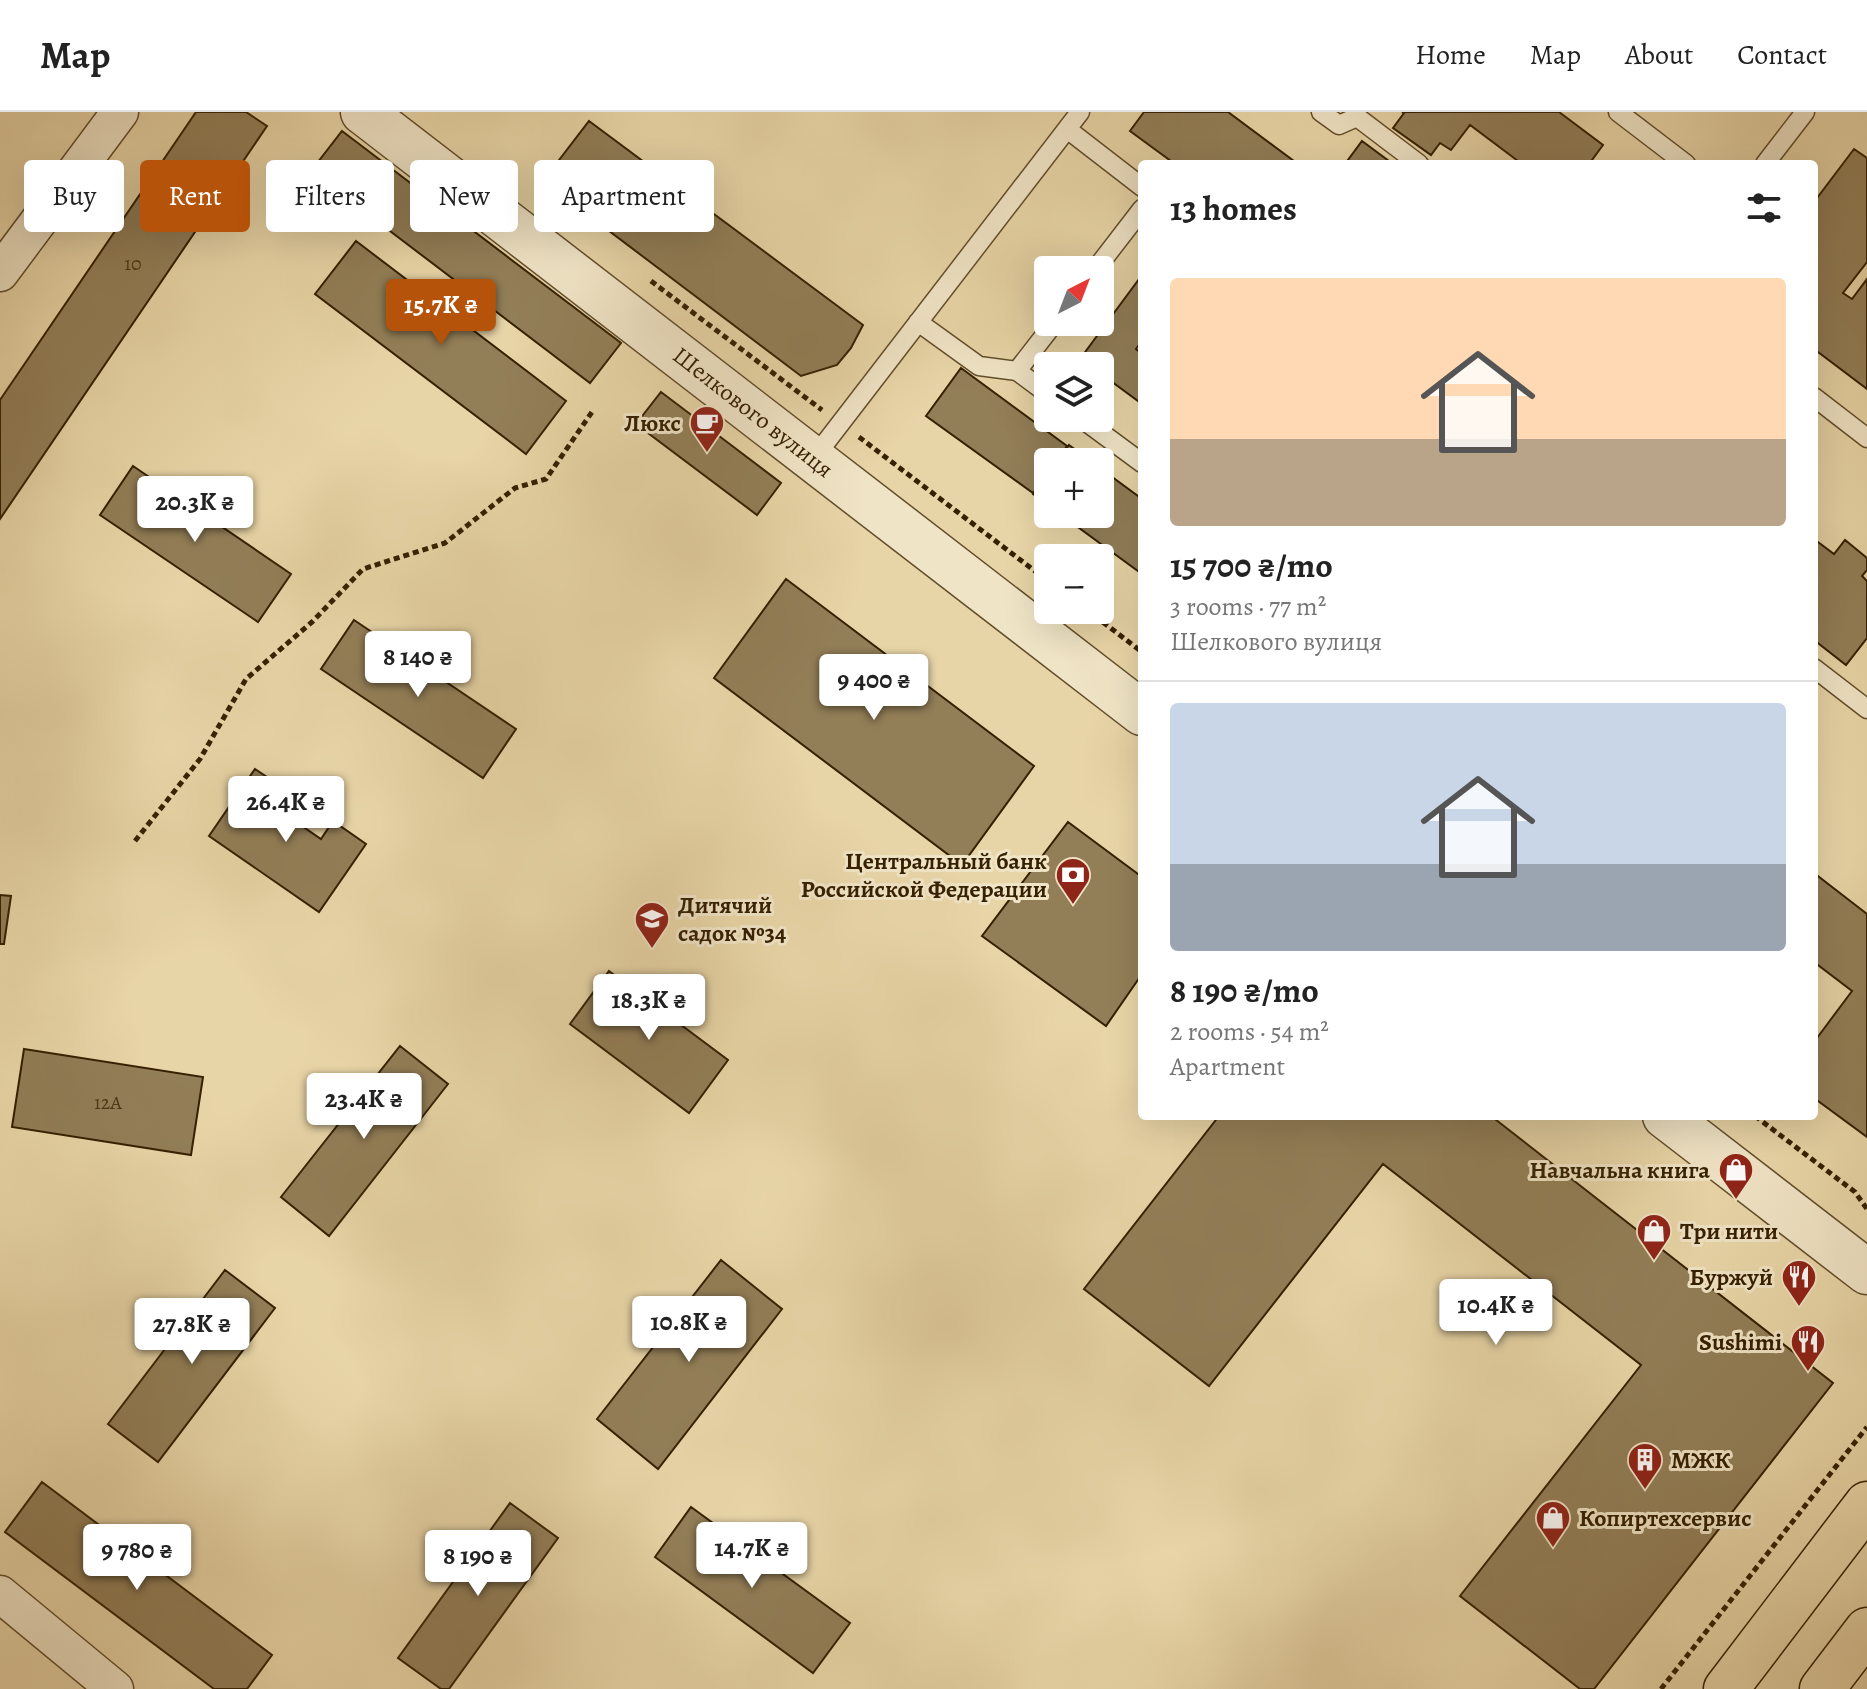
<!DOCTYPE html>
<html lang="en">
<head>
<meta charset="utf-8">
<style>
  :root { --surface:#fff; --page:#f2f2f2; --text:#222; --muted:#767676; --line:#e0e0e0; --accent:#b45309 }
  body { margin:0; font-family:Alegreya,serif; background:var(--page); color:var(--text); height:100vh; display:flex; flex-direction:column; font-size:30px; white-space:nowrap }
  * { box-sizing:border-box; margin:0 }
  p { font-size:26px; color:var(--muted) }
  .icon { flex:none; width:44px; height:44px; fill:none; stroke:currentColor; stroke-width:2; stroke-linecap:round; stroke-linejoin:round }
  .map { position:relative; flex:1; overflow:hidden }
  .drawer { position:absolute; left:1138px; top:48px; width:680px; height:960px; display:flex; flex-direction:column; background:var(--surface); border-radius:8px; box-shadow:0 8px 32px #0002 }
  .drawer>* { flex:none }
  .hud { position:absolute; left:24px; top:48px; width:760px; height:72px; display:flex; gap:16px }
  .needle { width:52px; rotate:42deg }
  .controls { position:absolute; left:1034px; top:144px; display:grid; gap:16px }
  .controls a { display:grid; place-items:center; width:80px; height:80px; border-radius:8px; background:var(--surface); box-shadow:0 8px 32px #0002; font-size:40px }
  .price { position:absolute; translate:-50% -68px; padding:0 18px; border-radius:8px; background:#fff; color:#222; font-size:26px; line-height:52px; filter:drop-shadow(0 2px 4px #0008) }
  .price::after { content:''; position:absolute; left:50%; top:48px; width:24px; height:18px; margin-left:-12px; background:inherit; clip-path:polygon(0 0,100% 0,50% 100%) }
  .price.on { background:var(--accent); color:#fff }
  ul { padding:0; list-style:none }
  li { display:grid; align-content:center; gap:16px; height:424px; padding:0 32px }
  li+li { border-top:2px solid var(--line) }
  li span { display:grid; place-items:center; height:248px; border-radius:8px; color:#555 }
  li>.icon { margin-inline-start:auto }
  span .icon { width:144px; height:144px; fill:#fffc; stroke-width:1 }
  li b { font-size:34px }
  h2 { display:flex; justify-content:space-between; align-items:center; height:96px; padding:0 32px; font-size:34px }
  .chip { padding:0 28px; border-radius:8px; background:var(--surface); box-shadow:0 8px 32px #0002; font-size:28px; line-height:72px }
  .chip.on { background:var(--accent); color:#fff }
  header { display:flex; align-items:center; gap:48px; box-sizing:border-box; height:112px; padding:0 40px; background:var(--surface); border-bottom:2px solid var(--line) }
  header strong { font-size:38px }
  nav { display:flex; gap:44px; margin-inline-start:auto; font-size:28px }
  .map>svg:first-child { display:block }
</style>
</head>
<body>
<header>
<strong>Map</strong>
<nav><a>Home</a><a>Map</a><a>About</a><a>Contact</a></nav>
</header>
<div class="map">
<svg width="1867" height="1577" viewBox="0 0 1867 1577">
  <rect width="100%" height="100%" fill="#e8d5a7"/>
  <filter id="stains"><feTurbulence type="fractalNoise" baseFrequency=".0025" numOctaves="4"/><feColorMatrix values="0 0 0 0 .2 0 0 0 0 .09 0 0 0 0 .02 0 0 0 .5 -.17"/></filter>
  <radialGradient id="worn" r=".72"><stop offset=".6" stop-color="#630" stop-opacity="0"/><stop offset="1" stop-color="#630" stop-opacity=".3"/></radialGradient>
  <!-- building -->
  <path fill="#927e57" stroke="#352000" stroke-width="2" d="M 196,0 L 246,0 L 267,14 L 0,407 L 0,288 Z
    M 1144,0 L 1228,0 L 1298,52 L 1175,52 L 1130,19 Z
    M 1402,0 L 1559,0 L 1603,33 L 1589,52 L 1522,52 L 1470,13 L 1451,38 L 1440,31 L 1431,43 L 1393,16 L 1404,1 Z
    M 589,9 L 863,213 L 851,236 L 837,253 L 801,264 L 543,69 Z
    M 342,19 L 621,231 L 590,271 L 311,59 Z
    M 1362,29 L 1393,52 L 1345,52 Z
    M 1854,37 L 1867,46 L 1867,150 L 1843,181 L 1852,187 L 1867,167 L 1867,277 L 1814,237 L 1814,90 Z
    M 356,129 L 566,289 L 526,342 L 315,182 Z
    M 1142,163 L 1142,229 L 1136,237 L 1142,242 L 1142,292 L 1100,261 L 1100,254 L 1090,254 L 1080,247 Z
    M 961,256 L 1067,334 L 1056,350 L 1048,350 L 1048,361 L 1033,381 L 926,304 Z
    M 661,280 L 781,371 L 757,403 L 636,312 Z
    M 1069,333 L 1092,350 L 1056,350 Z
    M 133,354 L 291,462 L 258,510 L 100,403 Z
    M 1100,356 L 1142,387 L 1142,462 L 1060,402 L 1100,402 Z
    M 1048,361 L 1048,393 L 1033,382 Z
    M 1814,427 L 1834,442 L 1845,428 L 1867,446 L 1867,458 L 1862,464 L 1867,469 L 1867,526 L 1846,553 L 1814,528 Z
    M 786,467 L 1034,654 L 962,753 L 714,566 Z
    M 354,508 L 516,617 L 483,666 L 321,557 Z
    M 255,657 L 285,677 L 273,694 L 321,727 L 333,709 L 366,732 L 319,800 L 209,724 Z
    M 1068,710 L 1142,765 L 1142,862 L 1106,914 L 982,824 Z
    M 1814,761 L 1867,802 L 1867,1025 L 1814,986 L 1814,930 L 1852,879 L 1814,850 Z
    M 0,783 L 11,784 L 4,832 L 0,832 Z
    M 609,859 L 728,948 L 689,1001 L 570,912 Z
    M 400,934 L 448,972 L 329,1124 L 281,1085 Z
    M 24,937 L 203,965 L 191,1043 L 12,1015 Z
    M 1219,1004 L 1491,1004 L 1833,1271 L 1594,1577 L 1580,1577 L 1460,1484 L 1641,1253 L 1383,1052 L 1209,1274 L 1084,1177 Z
    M 721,1148 L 782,1197 L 658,1357 L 597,1307 Z
    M 225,1158 L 275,1196 L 158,1350 L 108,1312 Z
    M 42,1370 L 272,1543 L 247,1577 L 214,1577 L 5,1420 Z
    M 510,1391 L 558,1426 L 449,1577 L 441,1577 L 398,1546 Z
    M 691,1395 L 850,1511 L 813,1561 L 655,1445 Z"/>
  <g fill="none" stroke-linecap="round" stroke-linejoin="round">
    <defs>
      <path id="service" d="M 1321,0 L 1339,13 L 1357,5 L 1419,52
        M 1618,0 L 1686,52
        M 1067,17 L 1142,75
        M 1765,52 L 1805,0
        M 1095,158 L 1142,97
        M 918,210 L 979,254 L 1017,259 L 1048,282
        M 1017,259 L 1055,210
        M 1814,285 L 1867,326
        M 1081,306 L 1142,351
        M 813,347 L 1080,0
        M 1814,556 L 1867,597"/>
      <path id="minor" d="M 0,161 L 120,0
        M 0,1482 L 115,1577"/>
      <path id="tertiary" d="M 363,0 L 1142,601
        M 1665,1004 L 1867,1160"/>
      <path id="primary" d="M 1726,1577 L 1867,1392
        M 1822,1577 L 1867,1518"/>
    </defs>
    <!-- service casing -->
    <use href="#service" stroke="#624d2a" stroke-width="21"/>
    <!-- minor casing -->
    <use href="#minor" stroke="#624d2a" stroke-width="39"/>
    <!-- tertiary casing -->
    <use href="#tertiary" stroke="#624d2a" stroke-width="47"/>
    <!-- primary casing -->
    <use href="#primary" stroke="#352000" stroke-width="47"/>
    <!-- path -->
    <path stroke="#352000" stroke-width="5" stroke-dasharray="6 4" stroke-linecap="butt" d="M 651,169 L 822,298
      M 859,325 L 1048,469
      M 1087,498 L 1142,540
      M 135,729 L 200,647 L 246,567 L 312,510 L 363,457 L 445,431 L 515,376 L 546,367 L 592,300
      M 1755,1004 L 1855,1080 L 1867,1097
      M 1661,1577 L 1867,1315"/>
    <!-- service -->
    <use href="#service" stroke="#f0e4c6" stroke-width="18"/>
    <!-- minor -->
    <use href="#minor" stroke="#f0e4c6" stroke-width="36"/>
    <!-- tertiary -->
    <use href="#tertiary" stroke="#f0e4c6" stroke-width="44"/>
    <!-- primary -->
    <use href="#primary" stroke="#e8d5a7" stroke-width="44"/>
  </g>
  <!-- icons -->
  <defs>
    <symbol id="cafe-pin" viewBox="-11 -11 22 30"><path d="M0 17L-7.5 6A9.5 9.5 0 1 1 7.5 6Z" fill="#8f2418" stroke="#f0e4c6"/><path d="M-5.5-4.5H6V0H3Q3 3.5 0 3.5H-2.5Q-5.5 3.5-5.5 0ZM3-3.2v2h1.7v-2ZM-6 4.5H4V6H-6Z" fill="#fff"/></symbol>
    <symbol id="bank-pin" viewBox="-11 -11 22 30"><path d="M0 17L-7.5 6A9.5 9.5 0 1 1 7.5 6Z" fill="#8f2418" stroke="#f0e4c6"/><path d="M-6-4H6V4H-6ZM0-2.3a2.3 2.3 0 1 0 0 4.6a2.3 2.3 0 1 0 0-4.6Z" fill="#fff"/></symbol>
    <symbol id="school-pin" viewBox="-11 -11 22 30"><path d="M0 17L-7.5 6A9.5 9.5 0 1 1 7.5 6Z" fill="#8f2418" stroke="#f0e4c6"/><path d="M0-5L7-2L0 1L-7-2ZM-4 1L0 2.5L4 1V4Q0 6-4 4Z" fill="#fff"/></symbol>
    <symbol id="shop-pin" viewBox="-11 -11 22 30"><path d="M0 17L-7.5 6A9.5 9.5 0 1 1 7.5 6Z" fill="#8f2418" stroke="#f0e4c6"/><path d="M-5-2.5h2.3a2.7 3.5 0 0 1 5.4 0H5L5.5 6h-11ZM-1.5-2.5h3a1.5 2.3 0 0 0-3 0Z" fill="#fff"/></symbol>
    <symbol id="restaurant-pin" viewBox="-11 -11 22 30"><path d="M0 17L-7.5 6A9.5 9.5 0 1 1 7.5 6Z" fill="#8f2418" stroke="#f0e4c6"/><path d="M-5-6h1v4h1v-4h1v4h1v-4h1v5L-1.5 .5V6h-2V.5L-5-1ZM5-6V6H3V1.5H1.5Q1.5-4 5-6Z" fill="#fff"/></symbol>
    <symbol id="building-pin" viewBox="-11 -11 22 30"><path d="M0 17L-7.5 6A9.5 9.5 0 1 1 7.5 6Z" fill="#8f2418" stroke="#f0e4c6"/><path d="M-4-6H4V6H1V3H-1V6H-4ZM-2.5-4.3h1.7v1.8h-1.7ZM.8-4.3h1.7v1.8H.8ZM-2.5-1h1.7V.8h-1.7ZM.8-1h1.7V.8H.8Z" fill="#fff"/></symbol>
  </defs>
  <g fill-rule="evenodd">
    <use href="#cafe-pin" x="687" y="291" width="40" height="54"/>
    <use href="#bank-pin" x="1053" y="743" width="40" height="54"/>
    <use href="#school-pin" x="632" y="787" width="40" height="54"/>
    <use href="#shop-pin" x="1716" y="1038" width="40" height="54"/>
    <use href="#shop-pin" x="1634" y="1099" width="40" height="54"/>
    <use href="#restaurant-pin" x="1779" y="1145" width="40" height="54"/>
    <use href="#restaurant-pin" x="1788" y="1210" width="40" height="54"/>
    <use href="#building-pin" x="1625" y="1328" width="40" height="54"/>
    <use href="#shop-pin" x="1533" y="1386" width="40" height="54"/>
  </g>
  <g text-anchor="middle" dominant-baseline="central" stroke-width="6" stroke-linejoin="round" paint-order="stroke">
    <!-- number labels -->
    <g font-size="20" fill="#4c3816">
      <text x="133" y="151">10</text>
      <text x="108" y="990">12А</text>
    </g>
    <!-- street labels -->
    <g font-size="24" fill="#352000" stroke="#f0e4c6">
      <text transform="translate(753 300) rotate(38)">Шелкового вулиця</text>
    </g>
    <!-- poi labels -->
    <g font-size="24" font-weight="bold" fill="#352000" stroke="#f0e4c6" text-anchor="end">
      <text x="681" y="311">Люкс</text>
      <text x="1047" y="749">Центральный банк<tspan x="1047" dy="28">Российской Федерации</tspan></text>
      <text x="678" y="793" text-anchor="start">Дитячий<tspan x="678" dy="28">садок №34</tspan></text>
      <text x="1710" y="1058">Навчальна книга</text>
      <text x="1680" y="1119" text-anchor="start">Три нити</text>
      <text x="1773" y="1165">Буржуй</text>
      <text x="1782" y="1230">Sushimi</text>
      <text x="1671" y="1348" text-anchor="start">МЖК</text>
      <text x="1579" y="1406" text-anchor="start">Копиртехсервис</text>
    </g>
  </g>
  <rect width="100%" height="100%" filter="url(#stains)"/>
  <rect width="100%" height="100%" fill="url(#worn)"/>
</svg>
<div class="controls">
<a><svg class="needle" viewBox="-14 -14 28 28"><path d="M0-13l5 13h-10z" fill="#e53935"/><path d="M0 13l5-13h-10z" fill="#767676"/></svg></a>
<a><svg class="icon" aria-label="layers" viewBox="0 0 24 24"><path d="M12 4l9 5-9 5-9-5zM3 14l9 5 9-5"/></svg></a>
<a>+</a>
<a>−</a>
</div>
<b class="price on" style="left:441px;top:235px">15.7K ₴</b>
<b class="price" style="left:195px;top:432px">20.3K ₴</b>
<b class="price" style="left:418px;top:587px">8 140 ₴</b>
<b class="price" style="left:874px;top:610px">9 400 ₴</b>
<b class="price" style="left:286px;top:732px">26.4K ₴</b>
<b class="price" style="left:649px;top:930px">18.3K ₴</b>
<b class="price" style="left:364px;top:1029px">23.4K ₴</b>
<b class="price" style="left:1496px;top:1235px">10.4K ₴</b>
<b class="price" style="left:689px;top:1252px">10.8K ₴</b>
<b class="price" style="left:192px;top:1254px">27.8K ₴</b>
<b class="price" style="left:752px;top:1478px">14.7K ₴</b>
<b class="price" style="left:137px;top:1480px">9 780 ₴</b>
<b class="price" style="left:478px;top:1486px">8 190 ₴</b>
<div class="hud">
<a class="chip">Buy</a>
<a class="chip on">Rent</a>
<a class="chip">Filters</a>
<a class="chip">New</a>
<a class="chip">Apartment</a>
</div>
<section class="drawer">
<h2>13 homes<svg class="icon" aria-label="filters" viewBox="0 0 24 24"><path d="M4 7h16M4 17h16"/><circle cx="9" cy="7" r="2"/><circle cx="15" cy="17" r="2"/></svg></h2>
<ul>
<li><span style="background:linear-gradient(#ffd9b3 65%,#b9a48a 0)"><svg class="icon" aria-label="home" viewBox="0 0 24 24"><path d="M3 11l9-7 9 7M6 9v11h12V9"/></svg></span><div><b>15 700 ₴/mo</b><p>3 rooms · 77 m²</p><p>Шелкового вулиця</p></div></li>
<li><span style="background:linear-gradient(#c9d6e8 65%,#9aa5b1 0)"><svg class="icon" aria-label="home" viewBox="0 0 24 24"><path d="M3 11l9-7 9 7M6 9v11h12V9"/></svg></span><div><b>8 190 ₴/mo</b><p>2 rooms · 54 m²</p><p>Apartment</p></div></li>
</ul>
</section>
</div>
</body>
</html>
